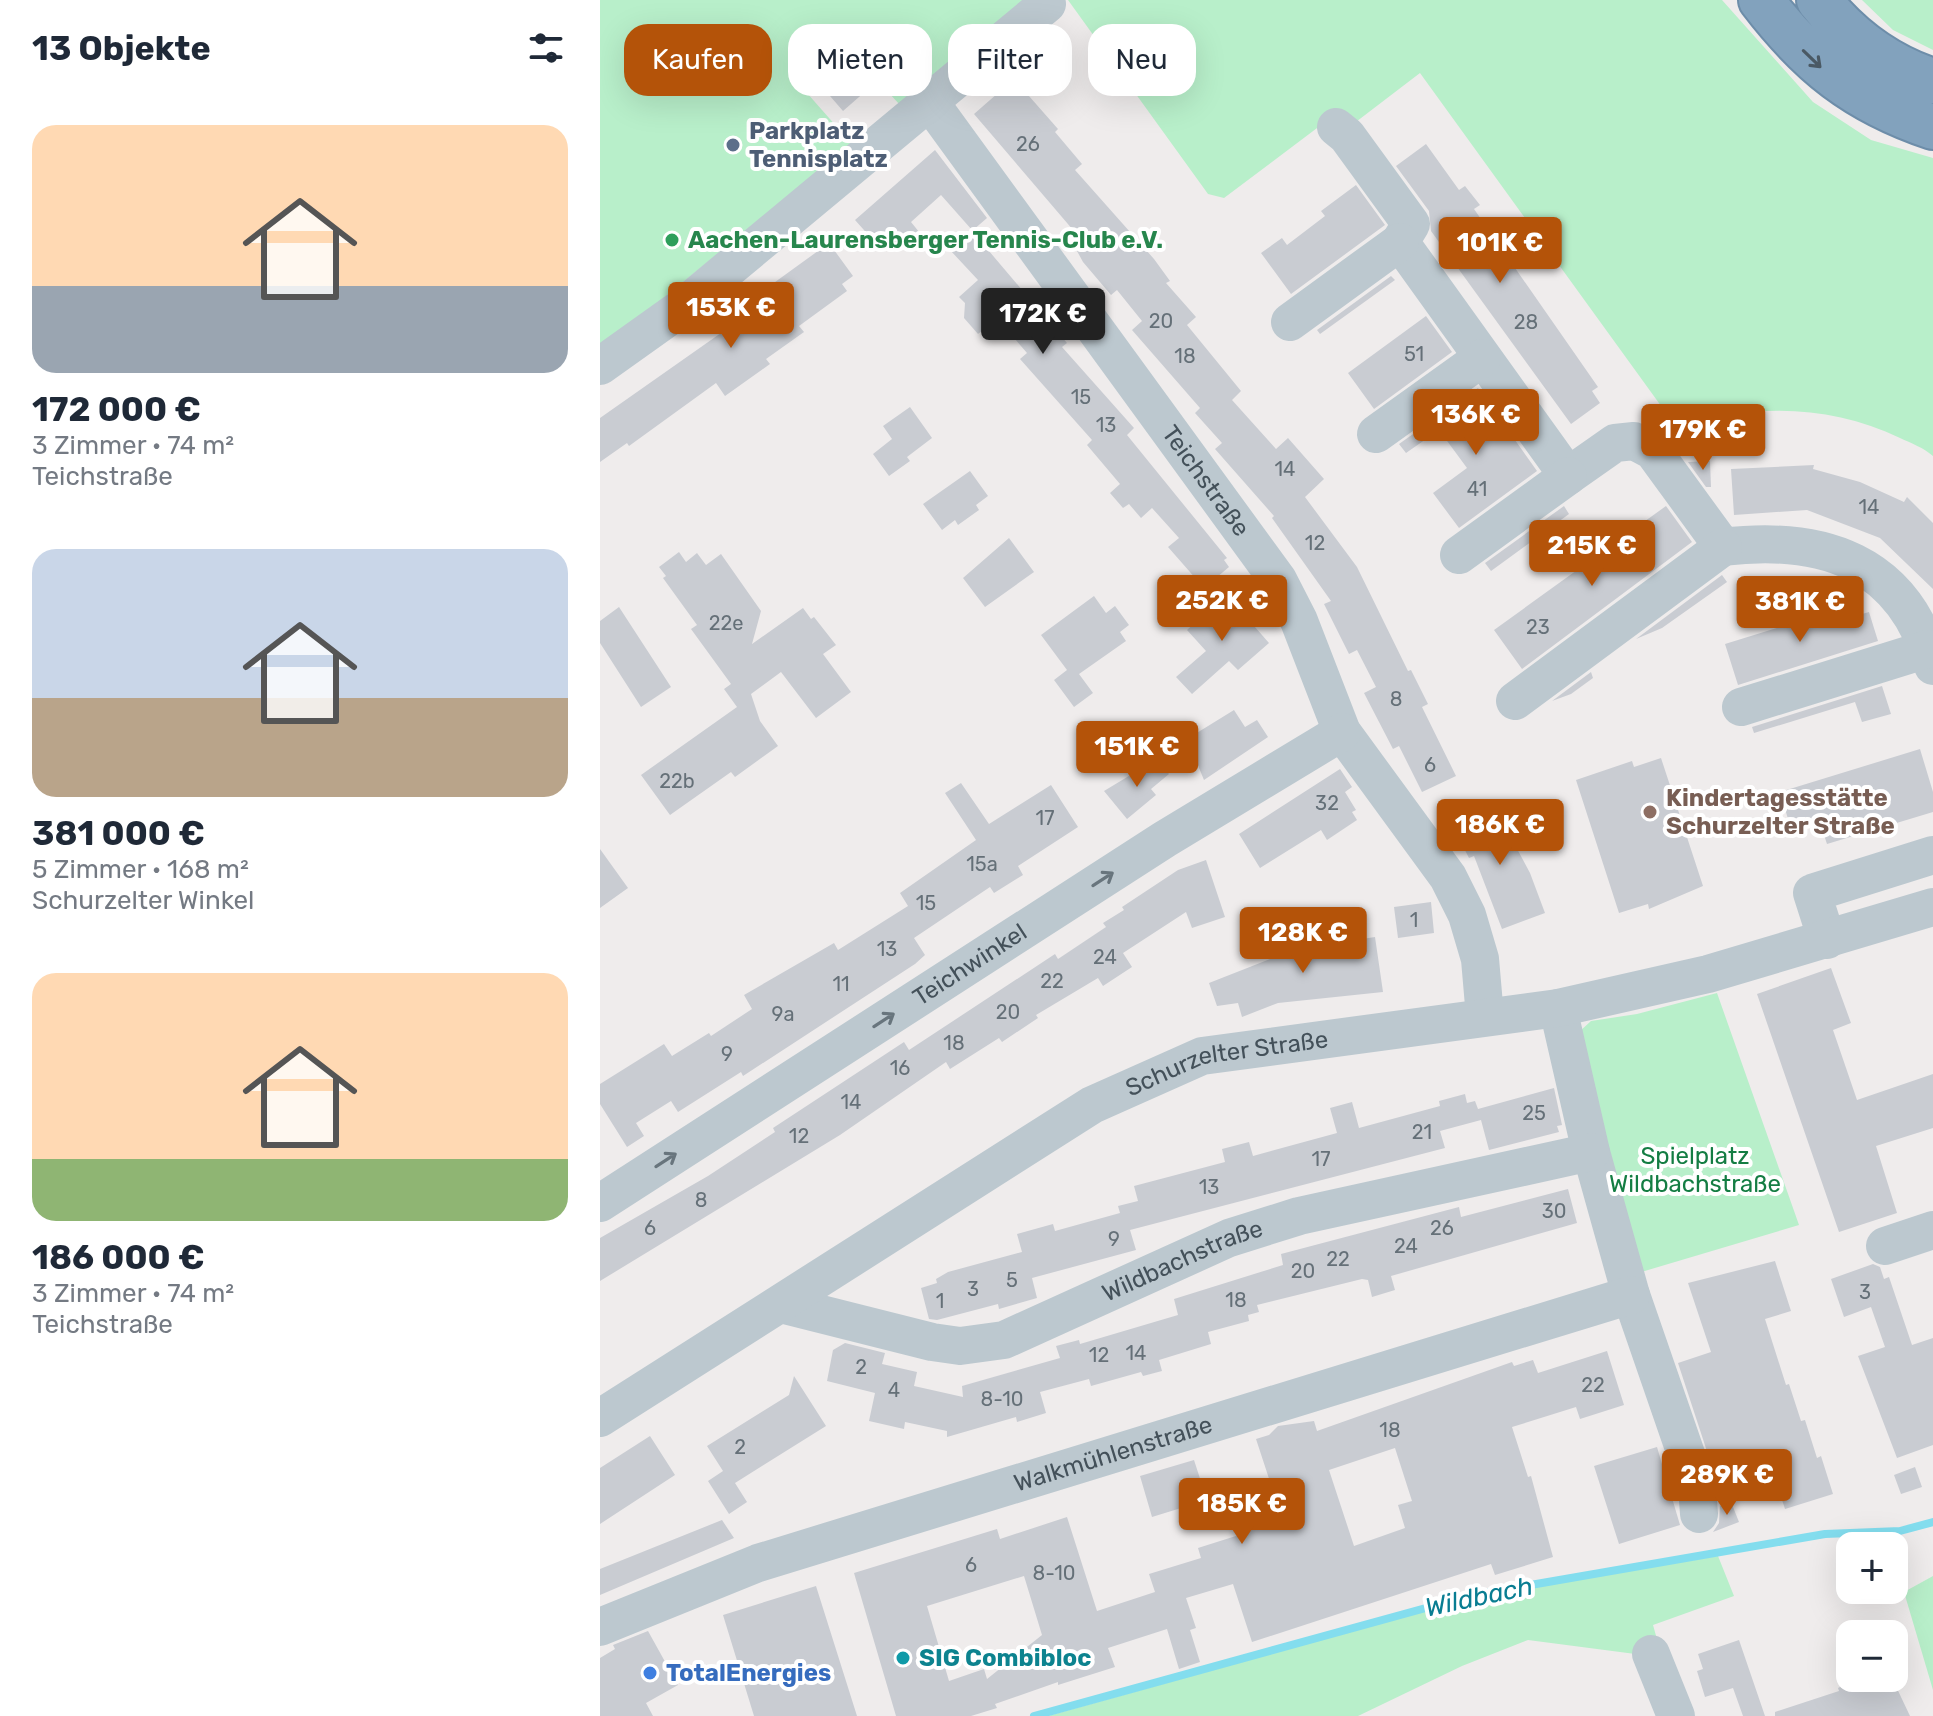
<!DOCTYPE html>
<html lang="de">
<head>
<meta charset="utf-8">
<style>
  :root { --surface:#fff; --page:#f6f6f7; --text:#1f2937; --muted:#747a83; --accent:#b45309 }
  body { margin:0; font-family:Rubik,sans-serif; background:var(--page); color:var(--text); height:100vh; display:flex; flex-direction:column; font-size:30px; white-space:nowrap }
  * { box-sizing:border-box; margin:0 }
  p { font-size:26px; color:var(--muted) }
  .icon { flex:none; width:44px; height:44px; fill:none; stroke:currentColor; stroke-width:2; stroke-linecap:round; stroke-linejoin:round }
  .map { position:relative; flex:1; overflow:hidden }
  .sheet { display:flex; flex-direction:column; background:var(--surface); width:600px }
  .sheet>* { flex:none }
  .hud { position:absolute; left:24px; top:24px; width:760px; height:72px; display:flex; gap:16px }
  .fabs { position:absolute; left:1236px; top:1532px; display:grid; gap:16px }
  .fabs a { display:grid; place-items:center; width:72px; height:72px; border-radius:16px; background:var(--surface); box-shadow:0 8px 32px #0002; font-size:40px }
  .price { position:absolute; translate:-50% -68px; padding:0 18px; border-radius:8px; background:var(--accent); color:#fff; font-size:26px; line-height:52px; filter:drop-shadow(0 2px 4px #0008) }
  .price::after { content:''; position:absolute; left:50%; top:48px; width:24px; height:18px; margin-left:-12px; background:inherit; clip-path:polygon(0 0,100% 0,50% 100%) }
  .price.active { background:#222; color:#fff }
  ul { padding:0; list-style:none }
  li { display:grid; align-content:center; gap:16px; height:424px; padding:0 32px }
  li span { display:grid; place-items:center; height:248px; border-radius:24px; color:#555 }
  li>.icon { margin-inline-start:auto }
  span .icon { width:144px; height:144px; fill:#fffc; stroke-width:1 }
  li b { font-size:34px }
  h2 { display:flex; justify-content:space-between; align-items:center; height:96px; padding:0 32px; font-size:34px }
  .chip { padding:0 28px; border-radius:24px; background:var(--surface); box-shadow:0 8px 32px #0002; font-size:28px; line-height:72px }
  .chip.active { background:var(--accent); color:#fff }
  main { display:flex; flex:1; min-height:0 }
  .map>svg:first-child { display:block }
</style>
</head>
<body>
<main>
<section class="sheet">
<h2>13 Objekte<svg class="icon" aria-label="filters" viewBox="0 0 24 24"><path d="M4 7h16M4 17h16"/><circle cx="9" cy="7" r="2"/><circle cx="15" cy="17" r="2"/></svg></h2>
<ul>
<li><span style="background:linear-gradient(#ffd9b3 65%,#9aa5b1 0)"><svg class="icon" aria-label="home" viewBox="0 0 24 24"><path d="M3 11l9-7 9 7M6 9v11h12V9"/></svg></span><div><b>172 000 €</b><p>3 Zimmer · 74 m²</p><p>Teichstraße</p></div></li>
<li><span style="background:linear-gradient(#c9d6e8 60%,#b9a48a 0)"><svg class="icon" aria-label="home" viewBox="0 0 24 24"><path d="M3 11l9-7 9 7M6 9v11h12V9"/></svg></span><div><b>381 000 €</b><p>5 Zimmer · 168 m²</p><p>Schurzelter Winkel</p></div></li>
<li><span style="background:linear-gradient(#ffd9b3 75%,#8fb573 0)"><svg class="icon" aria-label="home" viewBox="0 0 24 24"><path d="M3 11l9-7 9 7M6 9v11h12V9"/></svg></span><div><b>186 000 €</b><p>3 Zimmer · 74 m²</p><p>Teichstraße</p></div></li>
</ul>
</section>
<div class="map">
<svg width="1333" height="1716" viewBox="0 0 1333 1716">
  <rect width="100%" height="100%" fill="#efecec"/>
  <!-- green -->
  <path fill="#b8efca" d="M 0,0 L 433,0 L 299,104 L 253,53 L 207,93 L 252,144 L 0,350 Z
    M 468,0 L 1122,0 L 1213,102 L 1271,140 L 1333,158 L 1333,456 C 1324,448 1311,443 1300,438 C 1230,404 1151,403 1077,428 L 820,73 L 748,128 L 737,113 L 624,198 L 608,194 Z
    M 1262,0 L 1333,0 L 1333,50 L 1293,30 Z
    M 1117,993 L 1199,1225 L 1038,1273 L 979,1032 L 991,1021 L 1037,1014 Z
    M 1118,1556 L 1134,1596 L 1053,1625 L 1060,1650 L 1043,1655 L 928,1640 L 862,1666 L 758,1716 L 448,1716 L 875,1597 Z
    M 1333,1576 L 1333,1690 L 1304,1592 Z"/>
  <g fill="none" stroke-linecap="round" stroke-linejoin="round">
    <!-- stream -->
    <path stroke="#83ddee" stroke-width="8" d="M 434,1716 L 873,1595 L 1225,1534 L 1300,1531 L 1333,1522"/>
  </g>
  <!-- building -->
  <path fill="#c9ccd2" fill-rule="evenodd" d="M 410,64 L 420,75 L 415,80 L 458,129 L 455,132 L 482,164 L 475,170 L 554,259 L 570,281 L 566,283 L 596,317 L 587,325 L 641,391 L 632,400 L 676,449 L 688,438 L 724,479 L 705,497 L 757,567 L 808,671 L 811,670 L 828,704 L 822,707 L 856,776 L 822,792 L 799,746 L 793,749 L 764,693 L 776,687 L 757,650 L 749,654 L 724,604 L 731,601 L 672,518 L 674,516 L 615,449 L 622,443 L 595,413 L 600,408 L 532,330 L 542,321 L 517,290 L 511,295 L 483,262 L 477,251 L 485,244 L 374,114 L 398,93 L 389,81 Z
    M 254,75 L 267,90 L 243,111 L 230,96 Z
    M 826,144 L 859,190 L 865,186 L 880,205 L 874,209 L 998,387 L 992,391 L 1000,403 L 971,424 L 831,231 L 829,211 L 796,166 Z
    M 335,150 L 387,218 L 372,231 L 467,343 L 462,347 L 534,428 L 527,435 L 627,558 L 624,560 L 629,567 L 604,588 L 568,547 L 579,538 L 552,508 L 541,518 L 529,504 L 523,508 L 510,493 L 520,484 L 487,445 L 492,440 L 420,359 L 427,353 L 397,318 L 378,334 L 364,318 L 365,303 L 359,297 L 378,280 L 350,250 L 372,230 L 341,195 L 311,222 L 332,248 L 311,245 L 307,249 L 294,235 L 280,248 L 255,220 Z
    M 756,185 L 785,225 L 691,294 L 661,253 L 682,238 L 687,245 L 725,216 L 721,211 Z
    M 229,243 L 253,276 L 242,284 L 247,291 L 199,326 L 204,332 L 166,359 L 170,364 L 125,396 L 116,383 L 29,446 L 27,443 L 0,462 L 0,418 L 148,314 L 142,306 Z
    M 791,276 L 795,280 L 720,334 L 717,330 Z
    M 826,316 L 852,352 L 774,409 L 748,373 Z
    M 878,388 L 937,471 L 859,528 L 833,493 L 867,468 L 839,430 L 806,453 L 799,444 Z
    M 310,407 L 332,438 L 307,457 L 310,461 L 289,476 L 273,454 L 292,439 L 283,426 Z
    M 1110,461 L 1111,487 L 1106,487 L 1088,462 Z
    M 1214,465 L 1213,469 L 1260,482 L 1304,502 L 1307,497 L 1333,523 L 1333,589 L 1280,538 L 1207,510 L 1134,515 L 1131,469 Z
    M 370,471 L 388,496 L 376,505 L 379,510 L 358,525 L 355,520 L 342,530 L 323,504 Z
    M 964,506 L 969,514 L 891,571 L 885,563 Z
    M 1066,506 L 1092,542 L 922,669 L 894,630 Z
    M 409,538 L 434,572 L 385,607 L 363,578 Z
    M 79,552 L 86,562 L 97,553 L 106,565 L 121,554 L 161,611 L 152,644 L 203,608 L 211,619 L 214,617 L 236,645 L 223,654 L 251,692 L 216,718 L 181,672 L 151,694 L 160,721 L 178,746 L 135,777 L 131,772 L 70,815 L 41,775 L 137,707 L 124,689 L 131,684 L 91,629 L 97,625 L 63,578 L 66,576 L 59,567 Z
    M 1122,575 L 1127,582 L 1062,628 L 1036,639 Z
    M 626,594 L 669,643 L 638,670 L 629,661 L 592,694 L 576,677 L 606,651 L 587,630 Z
    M 494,596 L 506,613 L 515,606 L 529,625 L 520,632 L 526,641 L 479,674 L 493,693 L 474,707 L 454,680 L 467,670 L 441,635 Z
    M 1252,605 L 1255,616 L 1269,612 L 1278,641 L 1138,685 L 1125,644 Z
    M 19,607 L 71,687 L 41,707 L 0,643 L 0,621 Z
    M 991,672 L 993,678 L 971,694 L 952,701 Z
    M 1282,686 L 1291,714 L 1262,722 L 1255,702 L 1154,733 L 1152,727 Z
    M 634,710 L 645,727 L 657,720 L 668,737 L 604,780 L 587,739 Z
    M 1320,749 L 1333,792 L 1333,812 L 1227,844 L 1219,820 L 1191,829 L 1180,792 Z
    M 1061,758 L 1103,886 L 1049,909 L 1048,904 L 1019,913 L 976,780 L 1032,761 L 1034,767 Z
    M 557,759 L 569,774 L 551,789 L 556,795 L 527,819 L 504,791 Z
    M 740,769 L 752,787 L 745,792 L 756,810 L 752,812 L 757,820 L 727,840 L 721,830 L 660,868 L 639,834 Z
    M 361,783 L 389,824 L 451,785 L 478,827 L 418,866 L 423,875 L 394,893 L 390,887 L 314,938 L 325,955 L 315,964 L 143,1076 L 141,1072 L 78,1112 L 71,1101 L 36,1123 L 44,1136 L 27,1147 L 0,1104 L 0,1084 L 64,1044 L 72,1056 L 109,1033 L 111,1036 L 152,1009 L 144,995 L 234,943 L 238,950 L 308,906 L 300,893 L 376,840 L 345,793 Z
    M 893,804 L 930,873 L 945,913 L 902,929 L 874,856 L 869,858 L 852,825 Z
    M 0,849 L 28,888 L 0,908 Z
    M 606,860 L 625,917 L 592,928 L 586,912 L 523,953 L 532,967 L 503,986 L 498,978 L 436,1015 L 438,1018 L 402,1042 L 399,1038 L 350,1069 L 346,1062 L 240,1135 L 0,1281 L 0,1238 L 108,1176 L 175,1132 L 173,1128 L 304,1042 L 309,1050 L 455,954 L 458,959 L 506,927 L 503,923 L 524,910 L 522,907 L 578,870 Z
    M 831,902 L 834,933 L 798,938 L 794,907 Z
    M 708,936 L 709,947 L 775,937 L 783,992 L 678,1003 L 642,1017 L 638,1003 L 617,1006 L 609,983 L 680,955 L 678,939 Z
    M 1231,968 L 1251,1023 L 1233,1030 L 1257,1100 L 1333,1074 L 1333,1128 L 1276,1146 L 1297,1213 L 1239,1232 L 1157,994 Z
    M 954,1088 L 962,1125 L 957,1126 L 959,1132 L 889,1150 L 881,1120 L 840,1131 L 845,1148 L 530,1230 L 536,1250 L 432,1278 L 437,1298 L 399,1309 L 398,1304 L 337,1320 L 329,1319 L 321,1288 L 337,1283 L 336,1279 L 348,1272 L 422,1252 L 417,1234 L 453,1224 L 455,1231 L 520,1213 L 518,1206 L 538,1201 L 534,1186 L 625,1162 L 622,1149 L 649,1142 L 653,1156 L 737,1133 L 730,1108 L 752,1102 L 759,1128 L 840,1106 L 839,1101 L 865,1094 L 867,1103 L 875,1101 L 878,1109 Z
    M 968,1189 L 977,1223 L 791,1276 L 795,1290 L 772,1297 L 768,1280 L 762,1279 L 657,1305 L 659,1312 L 648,1315 L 649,1321 L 608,1332 L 611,1344 L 559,1360 L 562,1371 L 543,1376 L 541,1372 L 491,1386 L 489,1379 L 440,1392 L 446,1413 L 417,1422 L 416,1417 L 347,1437 L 347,1431 L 305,1422 L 304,1429 L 269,1421 L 275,1393 L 227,1381 L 233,1350 L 245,1343 L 285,1353 L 282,1364 L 317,1372 L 314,1386 L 363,1397 L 362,1386 L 460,1358 L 456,1346 L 479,1340 L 480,1344 L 578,1315 L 574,1299 L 683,1265 L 681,1254 L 859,1207 L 861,1217 Z
    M 1175,1261 L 1191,1311 L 1165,1319 L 1186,1385 L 1189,1384 L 1201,1421 L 1205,1420 L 1217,1458 L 1221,1456 L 1233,1494 L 1185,1509 L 1173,1472 L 1119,1488 L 1078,1363 L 1111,1352 L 1088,1283 Z
    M 1273,1264 L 1280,1267 L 1284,1279 L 1289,1277 L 1312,1345 L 1333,1338 L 1333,1445 L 1297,1458 L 1258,1356 L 1285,1347 L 1271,1307 L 1244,1317 L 1231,1279 Z
    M 1007,1351 L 1024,1405 L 980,1419 L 976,1407 L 912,1427 L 928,1477 L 931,1476 L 953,1557 L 895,1575 L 891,1564 L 652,1642 L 633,1584 L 586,1598 L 596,1628 L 590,1630 L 600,1662 L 579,1669 L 567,1629 L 508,1648 L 515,1667 L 458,1685 L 458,1682 L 395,1704 L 397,1708 L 371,1716 L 296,1716 L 254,1573 L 397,1529 L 400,1539 L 467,1517 L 497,1611 L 555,1592 L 549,1574 L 601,1558 L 598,1548 L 639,1535 L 632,1510 L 675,1497 L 656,1439 L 669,1435 L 678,1426 L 714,1421 L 717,1431 L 912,1362 L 914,1366 L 933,1360 L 938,1373 ZM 795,1448 L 812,1501 L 798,1505 L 805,1528 L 754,1546 L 729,1470 ZM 424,1576 L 442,1635 L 387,1679 L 384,1669 L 349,1681 L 327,1606 Z
    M 194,1376 L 226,1426 L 135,1483 L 147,1502 L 129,1514 L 108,1481 L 123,1471 L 107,1446 L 189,1395 Z
    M 50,1436 L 75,1475 L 0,1524 L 0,1468 Z
    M 1057,1447 L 1080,1525 L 1019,1544 L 994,1466 Z
    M 594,1460 L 607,1500 L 552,1517 L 540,1476 Z
    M 1315,1467 L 1322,1487 L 1301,1494 L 1294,1475 Z
    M 1131,1502 L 1139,1522 L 1113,1532 L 1119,1523 L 1120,1506 Z
    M 122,1520 L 134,1538 L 0,1595 L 0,1569 Z
    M 216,1586 L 257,1716 L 154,1716 L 123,1615 Z
    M 48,1631 L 78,1685 L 46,1703 L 53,1716 L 0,1716 L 0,1658 L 15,1649 L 13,1645 Z
    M 1139,1640 L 1165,1716 L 1143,1716 L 1133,1688 L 1105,1697 L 1097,1671 L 1103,1669 L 1098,1654 Z
    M 1258,1678 L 1292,1678 L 1310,1716 L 1175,1716 L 1175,1712 L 1239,1691 L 1238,1688 Z"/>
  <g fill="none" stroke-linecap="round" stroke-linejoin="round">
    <defs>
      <path id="highway" d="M 1161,0 C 1210,64 1256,101 1333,127
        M 1219,0 C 1249,38 1287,66 1333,81"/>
    </defs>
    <!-- highway casing -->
    <use href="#highway" stroke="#6d8da9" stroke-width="48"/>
    <!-- minor -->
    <g stroke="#bcc8cf" stroke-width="38">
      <path id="s1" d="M 329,101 L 678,580 L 699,621 L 742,732 L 848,877 L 867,915 L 880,959 L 885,1017"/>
      <path d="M 736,127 L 747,136 L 811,224 L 800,242 L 968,476 L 1015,443 L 1034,441 L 1053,451 L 1123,547 C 1222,535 1304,561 1333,666"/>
      <path d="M 690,322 L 800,242"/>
      <path d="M 0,366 L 80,309 L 447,4"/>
      <path d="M 776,434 L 882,358"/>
      <path d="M 859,555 L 968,476"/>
      <path d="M 915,701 L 1123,547"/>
      <path d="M 1141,707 L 1328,649"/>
      <path d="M 1227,940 L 1212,893 L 1333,855"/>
      <path d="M 958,1008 L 991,1152 L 1031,1295 L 1097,1486 L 1099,1514"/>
      <path id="s2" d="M 0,1203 L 565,839 L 742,732"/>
      <path d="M 1285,1246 L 1333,1230"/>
      <path id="s3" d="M 181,1304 L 332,1342 L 360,1346 L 404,1340 L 629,1238 L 699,1216 L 991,1152"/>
      <path id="s4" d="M 0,1418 L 492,1105 L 602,1056 L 958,1008 L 1108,974 L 1333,907"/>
      <path id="s5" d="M 0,1627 L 158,1563 L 1031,1295"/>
      <path d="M 1051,1654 L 1076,1716"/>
    </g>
    <!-- highway -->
    <use href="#highway" stroke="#82a2bd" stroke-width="44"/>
  </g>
  <!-- one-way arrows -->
  <defs><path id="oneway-shaft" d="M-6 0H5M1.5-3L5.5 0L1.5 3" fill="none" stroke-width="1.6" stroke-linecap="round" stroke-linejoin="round" transform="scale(2)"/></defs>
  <use stroke="#4a5964" href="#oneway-shaft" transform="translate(1212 59) rotate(44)"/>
  <g stroke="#68757d">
    <use href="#oneway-shaft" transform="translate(503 879) rotate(-33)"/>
    <use href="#oneway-shaft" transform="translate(284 1020) rotate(-33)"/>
    <use href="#oneway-shaft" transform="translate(66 1160) rotate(-33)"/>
  </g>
  <!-- markers -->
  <circle fill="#5c6f8a" stroke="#fff" stroke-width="3" cx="133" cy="145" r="8"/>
  <circle fill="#2e9e5b" stroke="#fff" stroke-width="3" cx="72" cy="240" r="8"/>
  <circle fill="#8d6e63" stroke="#fff" stroke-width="3" cx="1050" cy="812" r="8"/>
  <circle fill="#0f9aa8" stroke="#fff" stroke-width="3" cx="303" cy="1658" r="8"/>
  <circle fill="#3f7fe0" stroke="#fff" stroke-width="3" cx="50" cy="1673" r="8"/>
  <g text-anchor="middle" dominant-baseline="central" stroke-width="8" stroke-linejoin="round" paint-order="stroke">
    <!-- number labels -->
    <g font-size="20" fill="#657078">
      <text x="428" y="144">26</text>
      <text x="561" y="321">20</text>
      <text x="926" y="322">28</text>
      <text x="814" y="354">51</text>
      <text x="585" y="356">18</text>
      <text x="481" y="397">15</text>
      <text x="506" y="425">13</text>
      <text x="685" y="469">14</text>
      <text x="877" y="489">41</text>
      <text x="1269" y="507">14</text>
      <text x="715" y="543">12</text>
      <text x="126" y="623">22e</text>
      <text x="938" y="627">23</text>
      <text x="796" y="699">8</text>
      <text x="830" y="765">6</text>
      <text x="77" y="781">22b</text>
      <text x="727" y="803">32</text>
      <text x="445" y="818">17</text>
      <text x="382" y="864">15a</text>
      <text x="326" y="903">15</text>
      <text x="814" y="920">1</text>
      <text x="287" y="949">13</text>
      <text x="505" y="957">24</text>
      <text x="452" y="981">22</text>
      <text x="241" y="984">11</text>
      <text x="408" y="1012">20</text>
      <text x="183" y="1014">9a</text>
      <text x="354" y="1043">18</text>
      <text x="127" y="1054">9</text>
      <text x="300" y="1068">16</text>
      <text x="251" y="1102">14</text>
      <text x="934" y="1113">25</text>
      <text x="822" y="1132">21</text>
      <text x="199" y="1136">12</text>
      <text x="721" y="1159">17</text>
      <text x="609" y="1187">13</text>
      <text x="101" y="1200">8</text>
      <text x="954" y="1211">30</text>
      <text x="50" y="1228">6</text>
      <text x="842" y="1228">26</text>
      <text x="514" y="1239">9</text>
      <text x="806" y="1246">24</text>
      <text x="738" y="1259">22</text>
      <text x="703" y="1271">20</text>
      <text x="412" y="1280">5</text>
      <text x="373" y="1289">3</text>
      <text x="1265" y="1292">3</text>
      <text x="636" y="1300">18</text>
      <text x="340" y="1301">1</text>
      <text x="536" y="1353">14</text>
      <text x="499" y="1355">12</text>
      <text x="261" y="1367">2</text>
      <text x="993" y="1385">22</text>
      <text x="294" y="1390">4</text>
      <text x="402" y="1399">8-10</text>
      <text x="790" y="1430">18</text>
      <text x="140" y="1447">2</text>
      <text x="371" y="1565">6</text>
      <text x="454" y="1573">8-10</text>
    </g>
    <!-- service labels -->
    <g font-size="24" font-weight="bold" fill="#4e5e75" stroke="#fff" text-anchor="start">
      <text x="149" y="131">Parkplatz<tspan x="149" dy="28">Tennisplatz</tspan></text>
    </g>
    <!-- leisure labels -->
    <g font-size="24" font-weight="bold" fill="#27864d" stroke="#fff" text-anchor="start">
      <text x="88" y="240">Aachen-Laurensberger Tennis-Club e.V.</text>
    </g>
    <!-- street labels -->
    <g font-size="24" fill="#44515a" stroke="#fff">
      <text stroke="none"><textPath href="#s1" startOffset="470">Teichstraße</textPath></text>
      <text stroke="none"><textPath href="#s2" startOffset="440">Teichwinkel</textPath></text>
      <text stroke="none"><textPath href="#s4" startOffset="726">Schurzelter Straße</textPath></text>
      <text stroke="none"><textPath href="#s3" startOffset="424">Wildbachstraße</textPath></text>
      <text stroke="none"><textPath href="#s5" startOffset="542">Walkmühlenstraße</textPath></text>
    </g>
    <!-- education labels -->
    <g font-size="24" font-weight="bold" fill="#785e54" stroke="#fff" text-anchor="start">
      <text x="1066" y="798">Kindertagesstätte<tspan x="1066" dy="28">Schurzelter Straße</tspan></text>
    </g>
    <!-- park labels -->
    <g font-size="24" fill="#147d43" stroke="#fff">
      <text x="1095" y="1156">Spielplatz<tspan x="1095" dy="28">Wildbachstraße</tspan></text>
    </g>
    <!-- culture labels -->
    <g font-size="24" font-weight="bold" fill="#0d838f" stroke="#fff" text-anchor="start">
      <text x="319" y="1658">SIG Combibloc</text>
    </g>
    <!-- shop labels -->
    <g font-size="24" font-weight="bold" fill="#366cbe" stroke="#fff" text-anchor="start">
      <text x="66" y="1673">TotalEnergies</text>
    </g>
    <!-- water labels -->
    <g font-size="26" font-style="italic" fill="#097d92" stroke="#fff">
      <text transform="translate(879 1597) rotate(-12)">Wildbach</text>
    </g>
  </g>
</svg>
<div class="fabs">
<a>+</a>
<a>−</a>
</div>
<b class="price" style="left:900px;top:285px">101K €</b>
<b class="price" style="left:131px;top:350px">153K €</b>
<b class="price active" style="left:443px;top:356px">172K €</b>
<b class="price" style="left:876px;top:457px">136K €</b>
<b class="price" style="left:1103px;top:472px">179K €</b>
<b class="price" style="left:992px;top:588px">215K €</b>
<b class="price" style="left:622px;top:643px">252K €</b>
<b class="price" style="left:1200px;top:644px">381K €</b>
<b class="price" style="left:537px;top:789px">151K €</b>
<b class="price" style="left:900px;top:867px">186K €</b>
<b class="price" style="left:703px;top:975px">128K €</b>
<b class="price" style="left:1127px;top:1517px">289K €</b>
<b class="price" style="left:642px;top:1546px">185K €</b>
<div class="hud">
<a class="chip active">Kaufen</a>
<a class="chip">Mieten</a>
<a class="chip">Filter</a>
<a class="chip">Neu</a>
</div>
</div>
</main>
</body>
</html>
